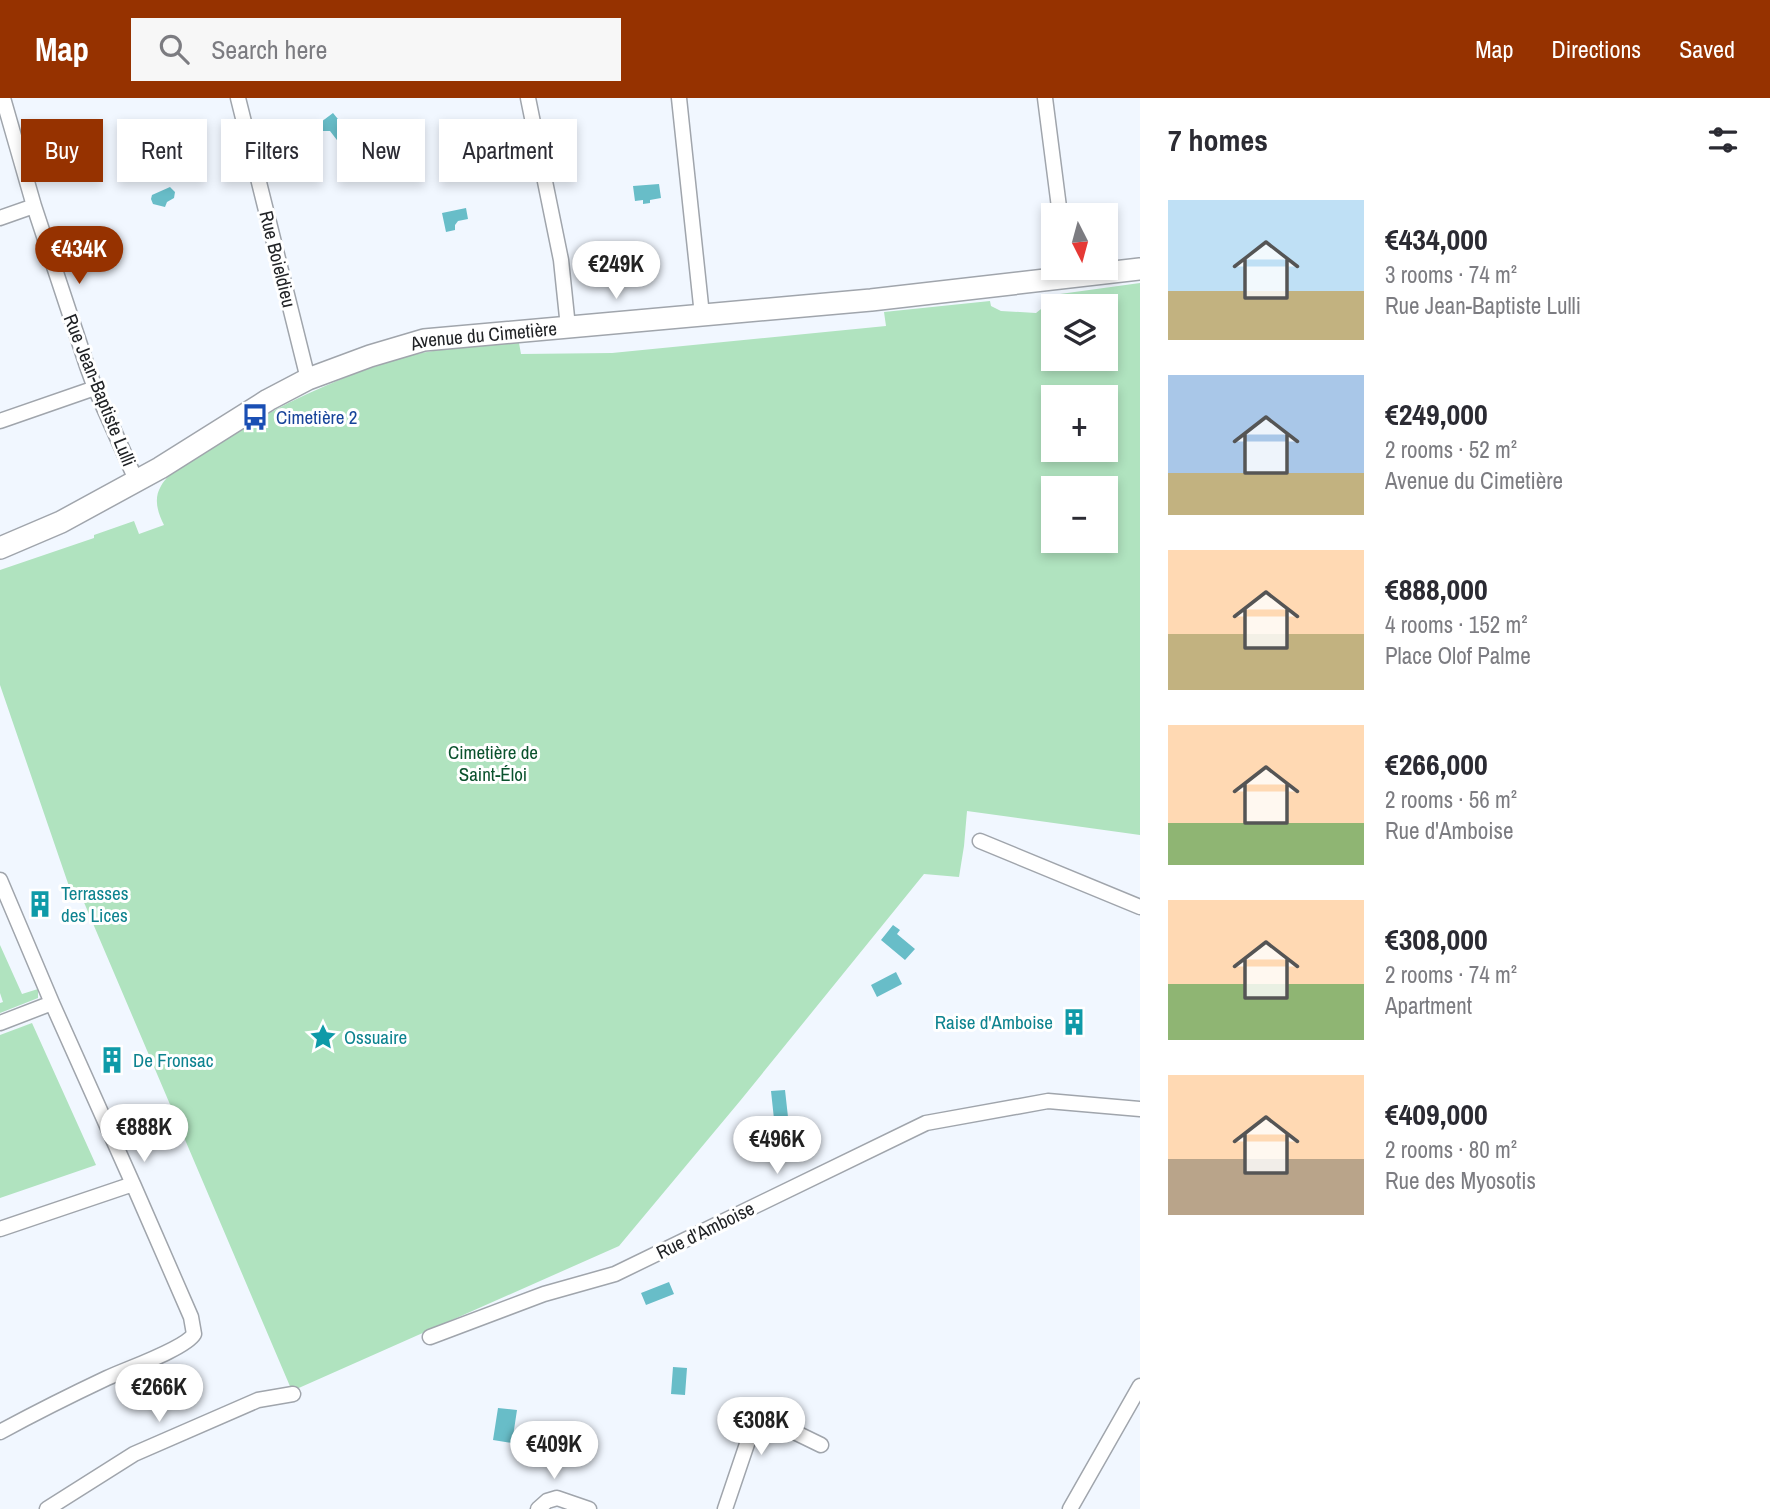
<!DOCTYPE html>
<html lang="en">
<head>
<meta charset="utf-8">
<style>
  :root { --surface:#fff; --page:#f7f7f7; --text:#2b2b33; --muted:#7c7c81; --accent:#963200 }
  body { margin:0; font-family:"Archivo Narrow",sans-serif; background:var(--page); color:var(--text); height:100vh; display:flex; flex-direction:column; font-size:26px; white-space:nowrap }
  * { box-sizing:border-box; margin:0 }
  p { font-size:23px; color:var(--muted) }
  .icon { flex:none; width:38px; height:38px; fill:none; stroke:currentColor; stroke-width:2; stroke-linecap:round; stroke-linejoin:round }
  .map { position:relative; flex:1; overflow:hidden }
  .panel { display:flex; flex-direction:column; background:var(--surface); width:630px }
  .panel>* { flex:none }
  .guide { position:absolute; left:21px; top:21px; width:665px; height:63px; display:flex; gap:14px }
  .needle { width:46px; rotate:174deg }
  .tools { position:absolute; left:1041px; top:105px; display:grid; gap:14px }
  .tools a { display:grid; place-items:center; width:77px; height:77px; border-radius:0px; background:var(--surface); box-shadow:0 4px 10px #0003; font-size:35px }
  .price { position:absolute; translate:-50% -60px; padding:0 16px; border-radius:24px; background:#fff; color:#222; font-size:23px; line-height:46px; filter:drop-shadow(0 2px 4px #0008) }
  .price::after { content:''; position:absolute; left:50%; top:42px; width:21px; height:16px; margin-left:-10px; background:inherit; clip-path:polygon(0 0,100% 0,50% 100%) }
  .price.active { background:var(--accent); color:#fff }
  ul { padding:0; list-style:none }
  li { display:flex; align-items:center; gap:21px; height:175px; padding:0 28px }
  li span { display:grid; place-items:center; flex:none; width:196px; height:140px; border-radius:0px; color:#555 }
  li>.icon { margin-inline-start:auto }
  span .icon { width:84px; height:84px; fill:#fffc; stroke-width:1 }
  li b { font-size:30px }
  h2 { display:flex; justify-content:space-between; align-items:center; height:84px; padding:0 28px; font-size:30px }
  .tag { padding:0 24px; border-radius:0px; background:var(--surface); box-shadow:0 4px 10px #0003; font-size:24px; line-height:63px }
  .tag.active { background:var(--accent); color:#fff }
  header { display:flex; align-items:center; gap:42px; box-sizing:border-box; height:98px; padding:0 35px; background:var(--accent); color:#fff }
  header strong { font-size:33px }
  nav { display:flex; gap:38px; margin-inline-start:auto; font-size:24px }
  .search { width:490px; height:63px; background:var(--page); display:flex; align-items:center; gap:18px; box-sizing:border-box; padding:0 24px; border-radius:0px; color:var(--muted); font-size:26px }
  main { display:flex; flex:1; min-height:0 }
  .map>svg:first-child { display:block }
</style>
</head>
<body>
<header>
<strong>Map</strong>
<div class="search"><svg class="icon" aria-label="search" viewBox="0 0 24 24"><circle cx="10" cy="10" r="6"/><path d="M15 15l6 6"/></svg>Search here</div>
<nav><a>Map</a><a>Directions</a><a>Saved</a></nav>
</header>
<main>
<div class="map">
<svg width="1140" height="1411" viewBox="0 0 1140 1411">
  <rect width="100%" height="100%" fill="#f1f7ff"/>
  <!-- green -->
  <path fill="#b0e3bf" fill-rule="evenodd" d="M 1140,185 L 1140,737 L 967,713 L 964,748 L 959,779 L 924,776 L 740,1003 L 619,1148 L 292,1293 L 80,795 L 72,797 L 0,587 L 0,472 L 94,440 L 94,437 L 134,423 L 139,436 L 164,427 C 158,415 153,401 161,388 C 169,373 189,364 202,355 C 263,315 329,282 398,261 C 437,249 479,249 519,245 L 521,256 L 612,255 L 886,228 L 884,214 L 990,203 L 991,208 L 1001,213 L 1036,215 L 1060,196 ZM 1054,208 L 1106,208 L 1106,261 L 1054,261 ZM 1054,299 L 1106,299 L 1106,352 L 1054,352 ZM 1054,390 L 1106,390 L 1106,443 L 1054,443 Z
    M 0,847 L 22,896 L 38,891 L 38,900 L 0,915 L 0,905 L 3,904 L 0,895 Z
    M 32,925 L 96,1067 L 0,1100 L 0,937 Z"/>
  <!-- water -->
  <path fill="#68bdc8" d="M 333,15 L 351,37 L 340,46 L 330,33 L 323,33 L 320,29 L 321,24 Z
    M 659,86 L 661,100 L 650,102 L 650,105 L 643,106 L 643,102 L 635,103 L 633,88 Z
    M 170,89 L 175,94 L 174,100 L 167,104 L 165,109 L 153,106 L 151,101 L 152,97 Z
    M 466,110 L 468,121 L 458,123 L 455,127 L 455,132 L 446,134 L 442,115 Z
    M 893,827 L 900,832 L 897,836 L 915,851 L 905,862 L 881,842 Z
    M 896,874 L 902,886 L 877,899 L 871,887 Z
    M 785,992 L 788,1019 L 774,1021 L 771,993 Z
    M 669,1184 L 674,1196 L 646,1207 L 641,1195 Z
    M 673,1269 L 687,1270 L 685,1297 L 671,1296 Z
    M 498,1310 L 517,1312 L 512,1345 L 493,1342 Z"/>
  <g fill="none" stroke-linecap="round" stroke-linejoin="round">
    <defs>
      <path id="street" d="M 3,0 L 34,108 L 87,268 L 95,290 L 136,382
        M 238,0 L 308,281
        M 528,0 L 561,162 L 568,229
        M 679,0 L 702,217
        M 1045,0 L 1060,117
        M 0,120 L 34,108
        M 0,323 L 95,290
        M 980,743 L 1140,809
        M 0,782 L 52,905 L 133,1086 L 0,1131
        M 0,925 L 52,905
        M 430,1239 L 544,1196 L 615,1176 L 926,1025 L 1048,1003 L 1140,1011
        M 0,1334 C 35,1315 71,1297 107,1280 C 126,1271 185,1251 194,1236 L 191,1219 L 133,1086
        M 47,1411 L 134,1356 L 258,1302 L 293,1296
        M 538,1411 L 547,1403 L 557,1400 L 589,1411
        M 725,1411 L 749,1340 L 784,1329 L 821,1347
        M 1070,1411 L 1140,1288"/>
      <g id="secondary">
        <path id="s1" d="M 0,450 L 61,424 L 160,370 L 268,302 L 308,281 L 370,258 L 424,242 L 871,202 L 1140,171"/>
      </g>
    </defs>
    <!-- street casing -->
    <use href="#street" stroke="#a0a5ac" stroke-width="17"/>
    <!-- secondary casing -->
    <use href="#secondary" stroke="#a0a5ac" stroke-width="24"/>
    <!-- street -->
    <use href="#street" stroke="#fff" stroke-width="14"/>
    <!-- secondary -->
    <use href="#secondary" stroke="#fff" stroke-width="21"/>
  </g>
  <!-- icons -->
  <defs>
    <symbol id="bus-bare" viewBox="-9 -9 18 18"><path d="M-5-6H5V4H4V6H2V4H-2V6H-4V4H-5ZM-3.5-4V0h7V-4ZM-3.5 1.2v1.5H-2V1.2ZM2 1.2v1.5H3.5V1.2Z" fill="#1a4fb4" stroke="#fff" stroke-width="2.5" paint-order="stroke"/></symbol>
    <symbol id="building-bare" viewBox="-9 -9 18 18"><path d="M-4-6H4V6H1V3H-1V6H-4ZM-2.5-4.3h1.7v1.8h-1.7ZM.8-4.3h1.7v1.8H.8ZM-2.5-1h1.7V.8h-1.7ZM.8-1h1.7V.8H.8Z" fill="#0f9aa8" stroke="#fff" stroke-width="2.5" paint-order="stroke"/></symbol>
    <symbol id="sight-bare" viewBox="-9 -9 18 18"><path d="M0-6L1.8-2.2L6-1.7L2.9 1.2L3.7 5.4L0 3.3L-3.7 5.4L-2.9 1.2L-6-1.7L-1.8-2.2Z" fill="#0f9aa8" stroke="#fff" stroke-width="2.5" paint-order="stroke"/></symbol>
  </defs>
  <g fill-rule="evenodd">
    <use href="#bus-bare" x="236" y="300" width="38" height="38"/>
    <use href="#building-bare" x="21" y="787" width="38" height="38"/>
    <use href="#building-bare" x="1055" y="905" width="38" height="38"/>
    <use href="#sight-bare" x="304" y="920" width="38" height="38"/>
    <use href="#building-bare" x="93" y="943" width="38" height="38"/>
  </g>
  <g text-anchor="middle" dominant-baseline="central" stroke-width="6" stroke-linejoin="round" paint-order="stroke">
    <!-- street labels -->
    <g font-size="19" fill="#212326" stroke="#fff">
      <text transform="translate(278 161) rotate(76)">Rue Boieldieu</text>
      <text stroke="none"><textPath href="#s1" startOffset="534">Avenue du Cimetière</textPath></text>
      <text transform="translate(100 292) rotate(68)">Rue Jean-Baptiste Lulli</text>
      <text transform="translate(705 1132) rotate(-26)">Rue d'Amboise</text>
    </g>
    <!-- transit labels -->
    <g font-size="19" fill="#164399" stroke="#fff" text-anchor="start">
      <text x="276" y="319">Cimetière 2</text>
    </g>
    <!-- park labels -->
    <g font-size="19" fill="#0a522d" stroke="#fff">
      <text x="493" y="654">Cimetière de<tspan x="493" dy="22">Saint-Éloi</tspan></text>
    </g>
    <!-- culture labels -->
    <g font-size="19" fill="#0d838f" stroke="#fff" text-anchor="start">
      <text x="61" y="795">Terrasses<tspan x="61" dy="22">des Lices</tspan></text>
      <text x="1053" y="924" text-anchor="end">Raise d'Amboise</text>
      <text x="344" y="939">Ossuaire</text>
      <text x="133" y="962">De Fronsac</text>
    </g>
  </g>
</svg>
<div class="tools">
<a><svg class="needle" viewBox="-14 -14 28 28"><path d="M0-13l5 13h-10z" fill="#e53935"/><path d="M0 13l5-13h-10z" fill="#7c7c81"/></svg></a>
<a><svg class="icon" aria-label="layers" viewBox="0 0 24 24"><path d="M12 4l9 5-9 5-9-5zM3 14l9 5 9-5"/></svg></a>
<a>+</a>
<a>−</a>
</div>
<b class="price active" style="left:79px;top:188px">€434K</b>
<b class="price" style="left:616px;top:203px">€249K</b>
<b class="price" style="left:144px;top:1066px">€888K</b>
<b class="price" style="left:777px;top:1078px">€496K</b>
<b class="price" style="left:159px;top:1326px">€266K</b>
<b class="price" style="left:761px;top:1359px">€308K</b>
<b class="price" style="left:554px;top:1383px">€409K</b>
<div class="guide">
<a class="tag active">Buy</a>
<a class="tag">Rent</a>
<a class="tag">Filters</a>
<a class="tag">New</a>
<a class="tag">Apartment</a>
</div>
</div>
<section class="panel">
<h2>7 homes<svg class="icon" aria-label="filters" viewBox="0 0 24 24"><path d="M4 7h16M4 17h16"/><circle cx="9" cy="7" r="2"/><circle cx="15" cy="17" r="2"/></svg></h2>
<ul>
<li><span style="background:linear-gradient(#bfe0f5 65%,#c2b280 0)"><svg class="icon" aria-label="home" viewBox="0 0 24 24"><path d="M3 11l9-7 9 7M6 9v11h12V9"/></svg></span><div><b>€434,000</b><p>3 rooms · 74 m²</p><p>Rue Jean-Baptiste Lulli</p></div></li>
<li><span style="background:linear-gradient(#a9c7e8 70%,#c2b280 0)"><svg class="icon" aria-label="home" viewBox="0 0 24 24"><path d="M3 11l9-7 9 7M6 9v11h12V9"/></svg></span><div><b>€249,000</b><p>2 rooms · 52 m²</p><p>Avenue du Cimetière</p></div></li>
<li><span style="background:linear-gradient(#ffd9b3 60%,#c2b280 0)"><svg class="icon" aria-label="home" viewBox="0 0 24 24"><path d="M3 11l9-7 9 7M6 9v11h12V9"/></svg></span><div><b>€888,000</b><p>4 rooms · 152 m²</p><p>Place Olof Palme</p></div></li>
<li><span style="background:linear-gradient(#ffd9b3 70%,#8fb573 0)"><svg class="icon" aria-label="home" viewBox="0 0 24 24"><path d="M3 11l9-7 9 7M6 9v11h12V9"/></svg></span><div><b>€266,000</b><p>2 rooms · 56 m²</p><p>Rue d'Amboise</p></div></li>
<li><span style="background:linear-gradient(#ffd9b3 60%,#8fb573 0)"><svg class="icon" aria-label="home" viewBox="0 0 24 24"><path d="M3 11l9-7 9 7M6 9v11h12V9"/></svg></span><div><b>€308,000</b><p>2 rooms · 74 m²</p><p>Apartment</p></div></li>
<li><span style="background:linear-gradient(#ffd9b3 60%,#b9a48a 0)"><svg class="icon" aria-label="home" viewBox="0 0 24 24"><path d="M3 11l9-7 9 7M6 9v11h12V9"/></svg></span><div><b>€409,000</b><p>2 rooms · 80 m²</p><p>Rue des Myosotis</p></div></li>
</ul>
</section>
</main>
</body>
</html>
